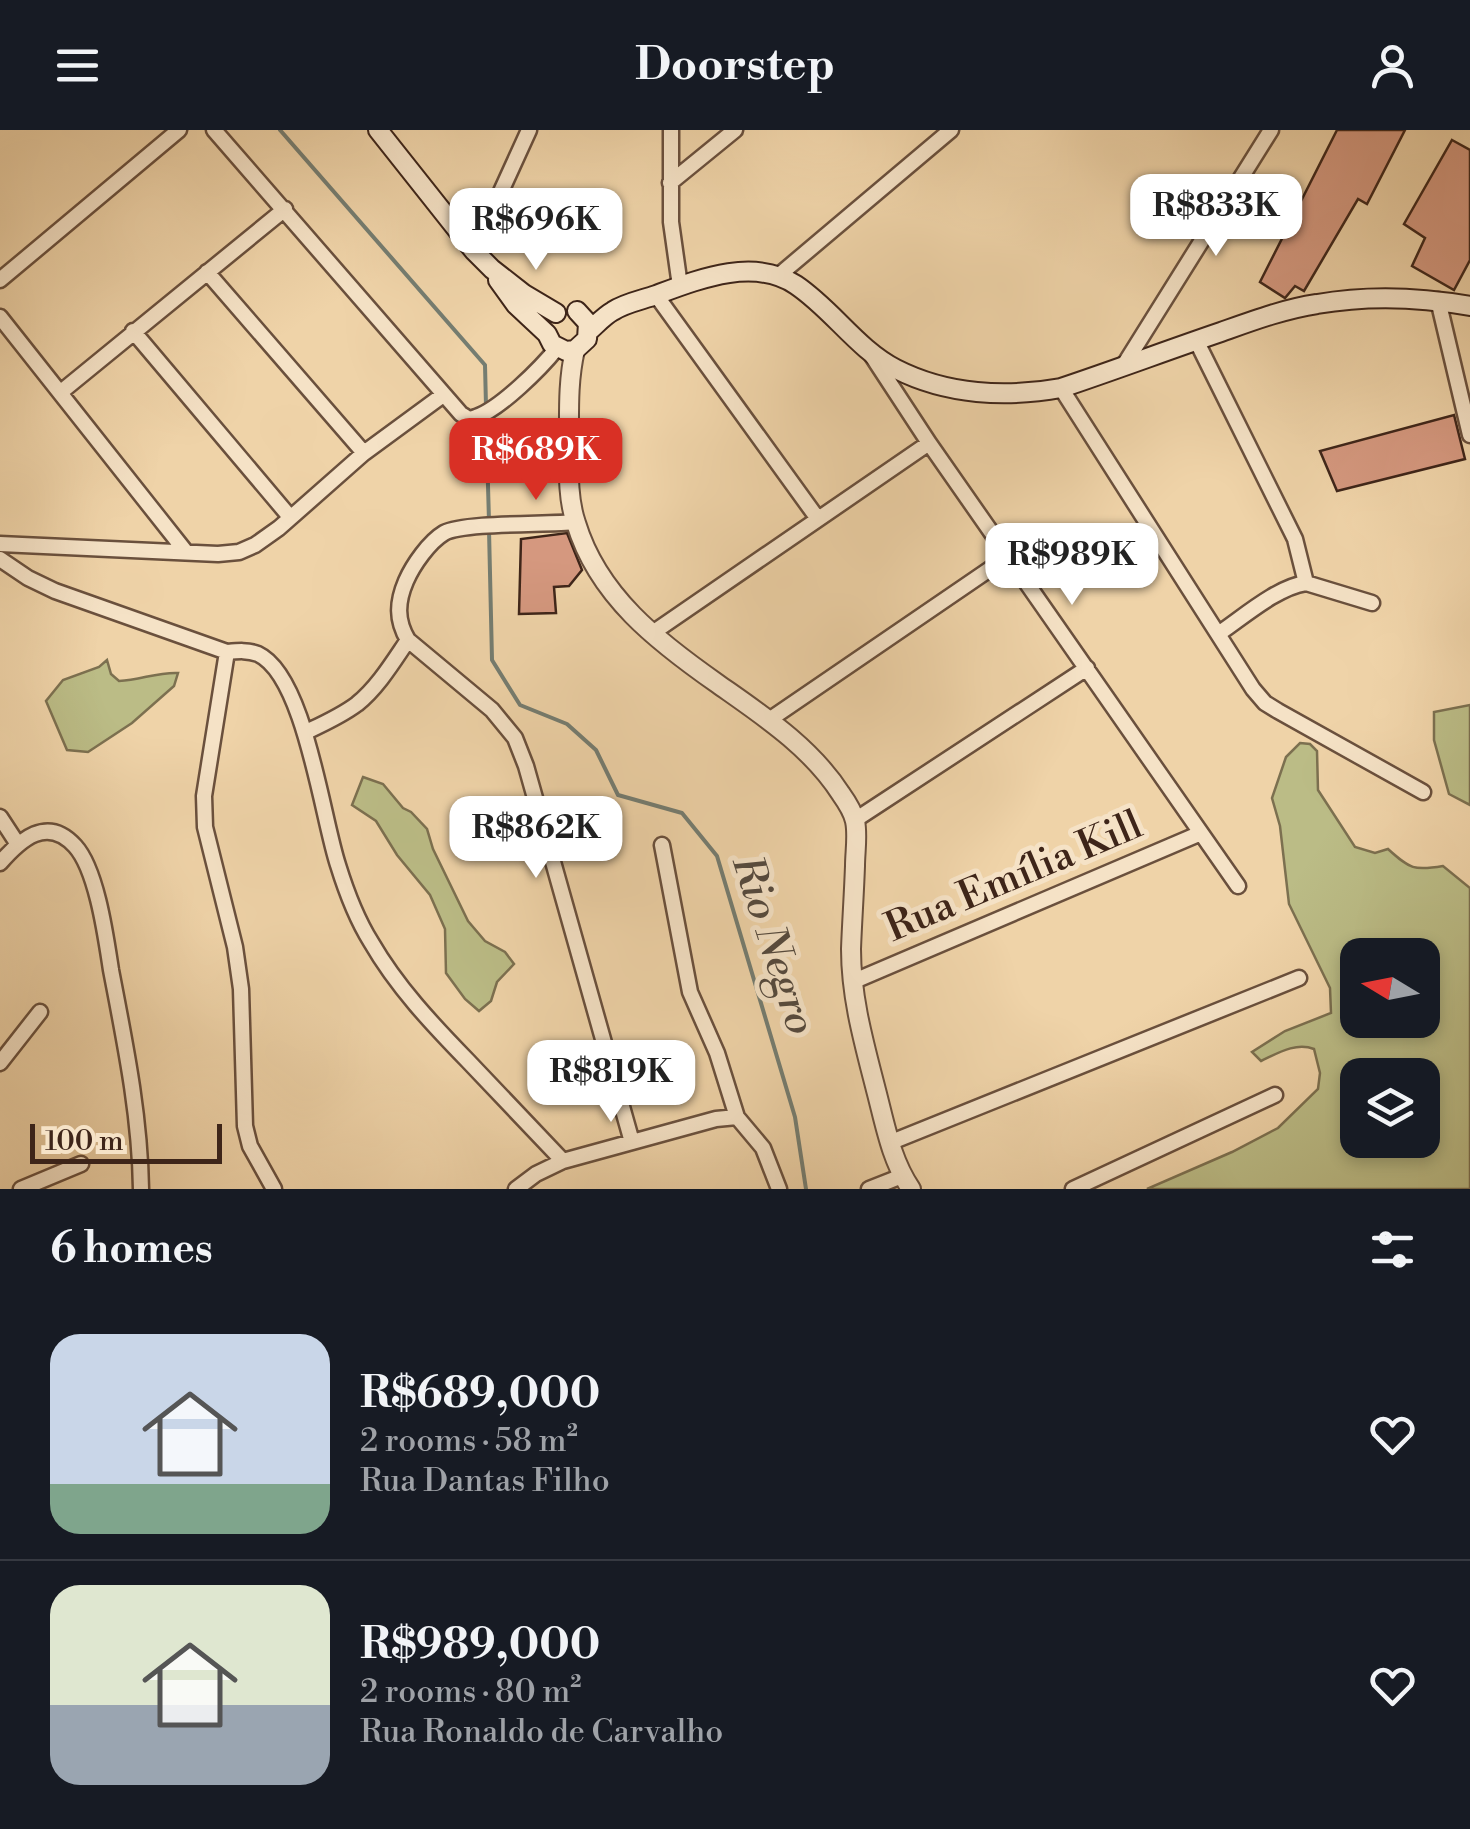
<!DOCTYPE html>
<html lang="en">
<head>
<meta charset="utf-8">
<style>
  :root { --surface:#171b24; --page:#20242c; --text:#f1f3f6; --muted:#9ea1a6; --line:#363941; --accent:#d93025 }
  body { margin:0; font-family:"Libre Bodoni",serif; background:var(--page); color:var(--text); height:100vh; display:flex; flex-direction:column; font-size:38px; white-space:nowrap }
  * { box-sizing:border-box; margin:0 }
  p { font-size:32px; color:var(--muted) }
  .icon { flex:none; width:55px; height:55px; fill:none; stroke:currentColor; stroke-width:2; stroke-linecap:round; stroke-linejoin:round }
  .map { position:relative; height:1059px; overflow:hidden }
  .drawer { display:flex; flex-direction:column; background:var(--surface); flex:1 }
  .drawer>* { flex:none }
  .needle { width:65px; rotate:280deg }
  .fabs { position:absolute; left:1340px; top:808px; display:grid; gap:20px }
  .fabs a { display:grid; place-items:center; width:100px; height:100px; border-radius:20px; background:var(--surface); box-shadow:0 5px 15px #0003; font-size:50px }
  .scale { position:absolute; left:30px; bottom:25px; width:192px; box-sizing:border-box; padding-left:10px; border:5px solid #3e2519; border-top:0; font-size:28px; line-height:35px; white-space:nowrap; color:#3e2519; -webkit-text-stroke:8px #f5e2c6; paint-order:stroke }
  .price { position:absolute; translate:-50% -85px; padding:0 22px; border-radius:20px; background:#fff; color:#222; font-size:32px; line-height:65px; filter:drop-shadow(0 2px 5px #0008) }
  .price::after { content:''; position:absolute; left:50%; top:60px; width:30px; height:22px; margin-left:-15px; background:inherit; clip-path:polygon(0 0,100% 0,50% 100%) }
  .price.current { background:var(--accent); color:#fff }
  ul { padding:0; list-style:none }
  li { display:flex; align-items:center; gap:30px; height:250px; padding:0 50px }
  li+li { border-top:2px solid var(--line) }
  li span { display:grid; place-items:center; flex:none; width:280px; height:200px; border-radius:30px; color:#555 }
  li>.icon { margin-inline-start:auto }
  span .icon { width:120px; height:120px; fill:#fffc; stroke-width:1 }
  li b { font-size:42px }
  h2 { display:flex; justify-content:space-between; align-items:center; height:120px; padding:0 50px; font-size:42px }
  header { display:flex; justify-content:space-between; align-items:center; height:130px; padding:0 50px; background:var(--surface); font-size:45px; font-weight:800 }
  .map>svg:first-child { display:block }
</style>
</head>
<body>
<header><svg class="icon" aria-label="menu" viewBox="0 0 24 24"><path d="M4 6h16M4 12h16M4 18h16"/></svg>Doorstep<svg class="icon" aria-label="person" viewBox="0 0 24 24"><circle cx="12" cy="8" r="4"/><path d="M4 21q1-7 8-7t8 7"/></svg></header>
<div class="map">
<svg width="1470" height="1059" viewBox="0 0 1470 1059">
  <rect width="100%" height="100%" fill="#efd3a8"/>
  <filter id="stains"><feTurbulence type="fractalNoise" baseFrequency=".002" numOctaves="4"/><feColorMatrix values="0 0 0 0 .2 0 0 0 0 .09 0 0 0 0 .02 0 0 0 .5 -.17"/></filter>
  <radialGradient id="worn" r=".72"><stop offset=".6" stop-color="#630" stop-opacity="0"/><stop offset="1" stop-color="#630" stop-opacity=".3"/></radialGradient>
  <!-- green -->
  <path fill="#bbbc86" stroke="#7c7050" stroke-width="2.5" fill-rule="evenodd" d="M 107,530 L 111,544 L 119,551 C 141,550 157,542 178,543 L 174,556 L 132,593 L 88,622 L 67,620 L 46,571 L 63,550 L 99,537 Z
    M 1470,575 L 1470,675 L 1449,664 L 1434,610 L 1434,582 Z
    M 1300,613 L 1310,614 L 1317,621 L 1318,660 L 1355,717 L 1375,723 L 1388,719 C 1410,739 1414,741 1443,736 L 1470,758 L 1470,1059 L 1147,1059 L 1232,1022 L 1278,998 L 1318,959 L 1320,943 L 1314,919 C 1296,912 1278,923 1261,931 L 1252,922 L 1285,901 L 1331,883 L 1330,858 L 1289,774 L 1280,696 L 1272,668 L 1286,627 ZM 1358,825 L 1422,825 L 1422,890 L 1358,890 ZM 1358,945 L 1422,945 L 1422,1010 L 1358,1010 Z
    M 363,647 L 383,654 L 403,678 L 411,682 L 427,699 L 433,719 L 468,791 L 485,811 L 505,822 L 514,834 L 497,852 L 491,871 L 479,881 L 465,869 L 446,843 L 445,799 L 430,765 L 397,725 L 376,691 L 352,675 Z"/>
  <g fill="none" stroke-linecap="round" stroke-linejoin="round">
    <!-- stream -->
    <path stroke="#757d71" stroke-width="4" d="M 280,0 L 485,235 L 486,276
      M 486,285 L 489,391
      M 489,400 L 492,530 L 520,575 L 567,594 L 596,620 L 618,665 L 682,683 L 717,726 L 795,987 L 806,1059"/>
  </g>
  <!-- building -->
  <path fill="#d5987f" stroke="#3e2519" stroke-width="2.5" d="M 1337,0 L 1405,0 L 1367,74 L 1358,69 L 1304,161 L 1295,156 L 1285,168 L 1260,152 Z
    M 1452,10 L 1470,20 L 1470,130 L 1454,160 L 1412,136 L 1425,108 L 1404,94 Z
    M 1454,285 L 1465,329 L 1337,361 L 1320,321 Z
    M 567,403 L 582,440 L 569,456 L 554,457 L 556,483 L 519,484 L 521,409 Z"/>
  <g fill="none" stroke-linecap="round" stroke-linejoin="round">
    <defs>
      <path id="minor" d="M 214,0 L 461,284 C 468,288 468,290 476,287 C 500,279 541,238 557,218
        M 671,0 L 671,92 L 680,156
        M 670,53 L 735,0
        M 474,121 L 529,0
        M 207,142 L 364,323
        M 778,146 L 951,0
        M 0,150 L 179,0
        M 656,165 L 818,389
        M 1438,170 L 1470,305
        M 0,187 L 186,422
        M 133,201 L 290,387
        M 1196,210 L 1295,409 L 1306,453
        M 872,226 L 929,313 L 1238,756
        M 1124,235 L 1271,0
        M 1061,258 L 1253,559 L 1265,573 L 1278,581 L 1423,662
        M 61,262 L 285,79
        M 0,414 L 218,424 L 239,422 L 255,415 L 279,398 L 364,323 L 443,265
        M 0,429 L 28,448 L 55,461 L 227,522 C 238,521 248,520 258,524 C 305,546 322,687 338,735 C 346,761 356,788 371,812 C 397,857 432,894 468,931 C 499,964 531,997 563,1031
        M 651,504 L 929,313
        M 1218,504 C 1242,488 1277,457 1306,453 L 1372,473
        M 408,510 L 492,580 L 515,608 L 526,636 L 632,1012
        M 227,522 L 204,666 L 205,697 L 235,817 L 241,859 L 245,996 L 250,1016 L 274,1059
        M 769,590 L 1009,426
        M 306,602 C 323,594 341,586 357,574 C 378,557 393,532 408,510 C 396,490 397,472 406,451 C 413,435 429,412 444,403 C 465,392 547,395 575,392
        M 0,687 L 17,713
        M 855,690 L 1087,538
        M 662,715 L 690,862 L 717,923 L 737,987 L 763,1018 L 779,1059
        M 0,733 C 20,710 47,685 75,716 C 97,740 106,808 111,840 C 125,913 140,985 141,1059
        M 852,852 L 1201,703
        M 0,933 L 40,882
        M 889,1013 L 1299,848
        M 21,1059 L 81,1034
        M 516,1059 L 536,1044 L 563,1031 L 716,989 L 737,987
        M 869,1059 L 902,1046
        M 1073,1059 L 1275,965"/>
      <path id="tertiary" d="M 575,220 C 568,250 569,279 569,310 C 569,337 567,367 576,393 C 598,466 658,512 718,554 C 762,585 811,617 841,664 C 846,671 853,682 855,691 C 858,705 855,722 855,736 C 854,764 852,792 851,819 C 851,868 864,913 876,960 C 885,994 891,1030 911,1059"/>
      <path id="secondary" d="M 378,0 L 474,121 L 492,139 L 524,164 L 556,183
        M 498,150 L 516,175 L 547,204 L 552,214 L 566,221 L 575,220 L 587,209 L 588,193 L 577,181
        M 589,201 C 597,194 604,186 613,181 C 625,173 642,170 656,165 C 699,149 754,127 796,155 C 833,180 857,219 896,239 C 947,265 1006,268 1061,258 C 1115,240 1168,220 1221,202 C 1252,191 1284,179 1317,174 C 1368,165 1420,167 1470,176"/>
    </defs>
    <!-- minor casing -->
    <use href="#minor" stroke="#6a503d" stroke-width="19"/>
    <!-- tertiary casing -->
    <use href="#tertiary" stroke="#6a503d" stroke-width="22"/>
    <!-- secondary casing -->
    <use href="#secondary" stroke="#3e2519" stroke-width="22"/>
    <!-- minor -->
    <use href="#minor" stroke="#f5e2c6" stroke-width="14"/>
    <!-- tertiary -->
    <use href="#tertiary" stroke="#f5e2c6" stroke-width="18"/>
    <!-- secondary -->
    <use href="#secondary" stroke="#f5e2c6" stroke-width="18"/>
  </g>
  <g text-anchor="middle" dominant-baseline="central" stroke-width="10" stroke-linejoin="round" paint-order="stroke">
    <!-- street labels -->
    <g font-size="40" fill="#3e2519" stroke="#f5e2c6">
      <text transform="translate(1014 747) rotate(-23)">Rua Emília Kill</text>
    </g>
    <!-- water labels -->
    <g font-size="42" font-style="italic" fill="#554a3e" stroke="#f5e2c6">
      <text transform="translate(773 815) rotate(72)">Rio Negro</text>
    </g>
  </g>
  <rect width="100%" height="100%" filter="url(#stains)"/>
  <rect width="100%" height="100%" fill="url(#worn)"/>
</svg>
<div class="fabs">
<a><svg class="needle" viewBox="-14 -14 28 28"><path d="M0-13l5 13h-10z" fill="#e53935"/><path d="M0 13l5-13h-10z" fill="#9ea1a6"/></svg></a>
<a><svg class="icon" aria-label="layers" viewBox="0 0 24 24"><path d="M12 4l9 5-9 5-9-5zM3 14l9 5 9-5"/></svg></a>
</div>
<div class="scale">100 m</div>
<b class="price" style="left:1216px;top:129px">R$833K</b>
<b class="price" style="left:536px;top:143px">R$696K</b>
<b class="price current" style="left:536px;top:373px">R$689K</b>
<b class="price" style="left:1072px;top:478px">R$989K</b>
<b class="price" style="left:536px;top:751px">R$862K</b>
<b class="price" style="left:611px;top:995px">R$819K</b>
</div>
<section class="drawer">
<h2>6 homes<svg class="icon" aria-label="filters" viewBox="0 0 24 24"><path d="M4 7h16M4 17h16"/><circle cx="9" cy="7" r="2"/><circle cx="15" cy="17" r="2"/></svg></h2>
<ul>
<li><span style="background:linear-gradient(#c9d6e8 75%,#7fa58c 0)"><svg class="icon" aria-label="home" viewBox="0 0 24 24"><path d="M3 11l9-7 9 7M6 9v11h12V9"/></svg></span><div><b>R$689,000</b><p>2 rooms · 58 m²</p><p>Rua Dantas Filho</p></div><svg class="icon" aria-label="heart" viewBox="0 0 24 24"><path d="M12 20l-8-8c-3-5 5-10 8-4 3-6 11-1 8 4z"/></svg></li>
<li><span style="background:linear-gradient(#dfe7d0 60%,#9aa5b1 0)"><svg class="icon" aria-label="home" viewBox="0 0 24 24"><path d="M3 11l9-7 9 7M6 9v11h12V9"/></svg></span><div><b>R$989,000</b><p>2 rooms · 80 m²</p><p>Rua Ronaldo de Carvalho</p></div><svg class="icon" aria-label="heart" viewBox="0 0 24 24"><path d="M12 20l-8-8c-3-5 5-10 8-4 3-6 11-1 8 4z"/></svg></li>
</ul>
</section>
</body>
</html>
